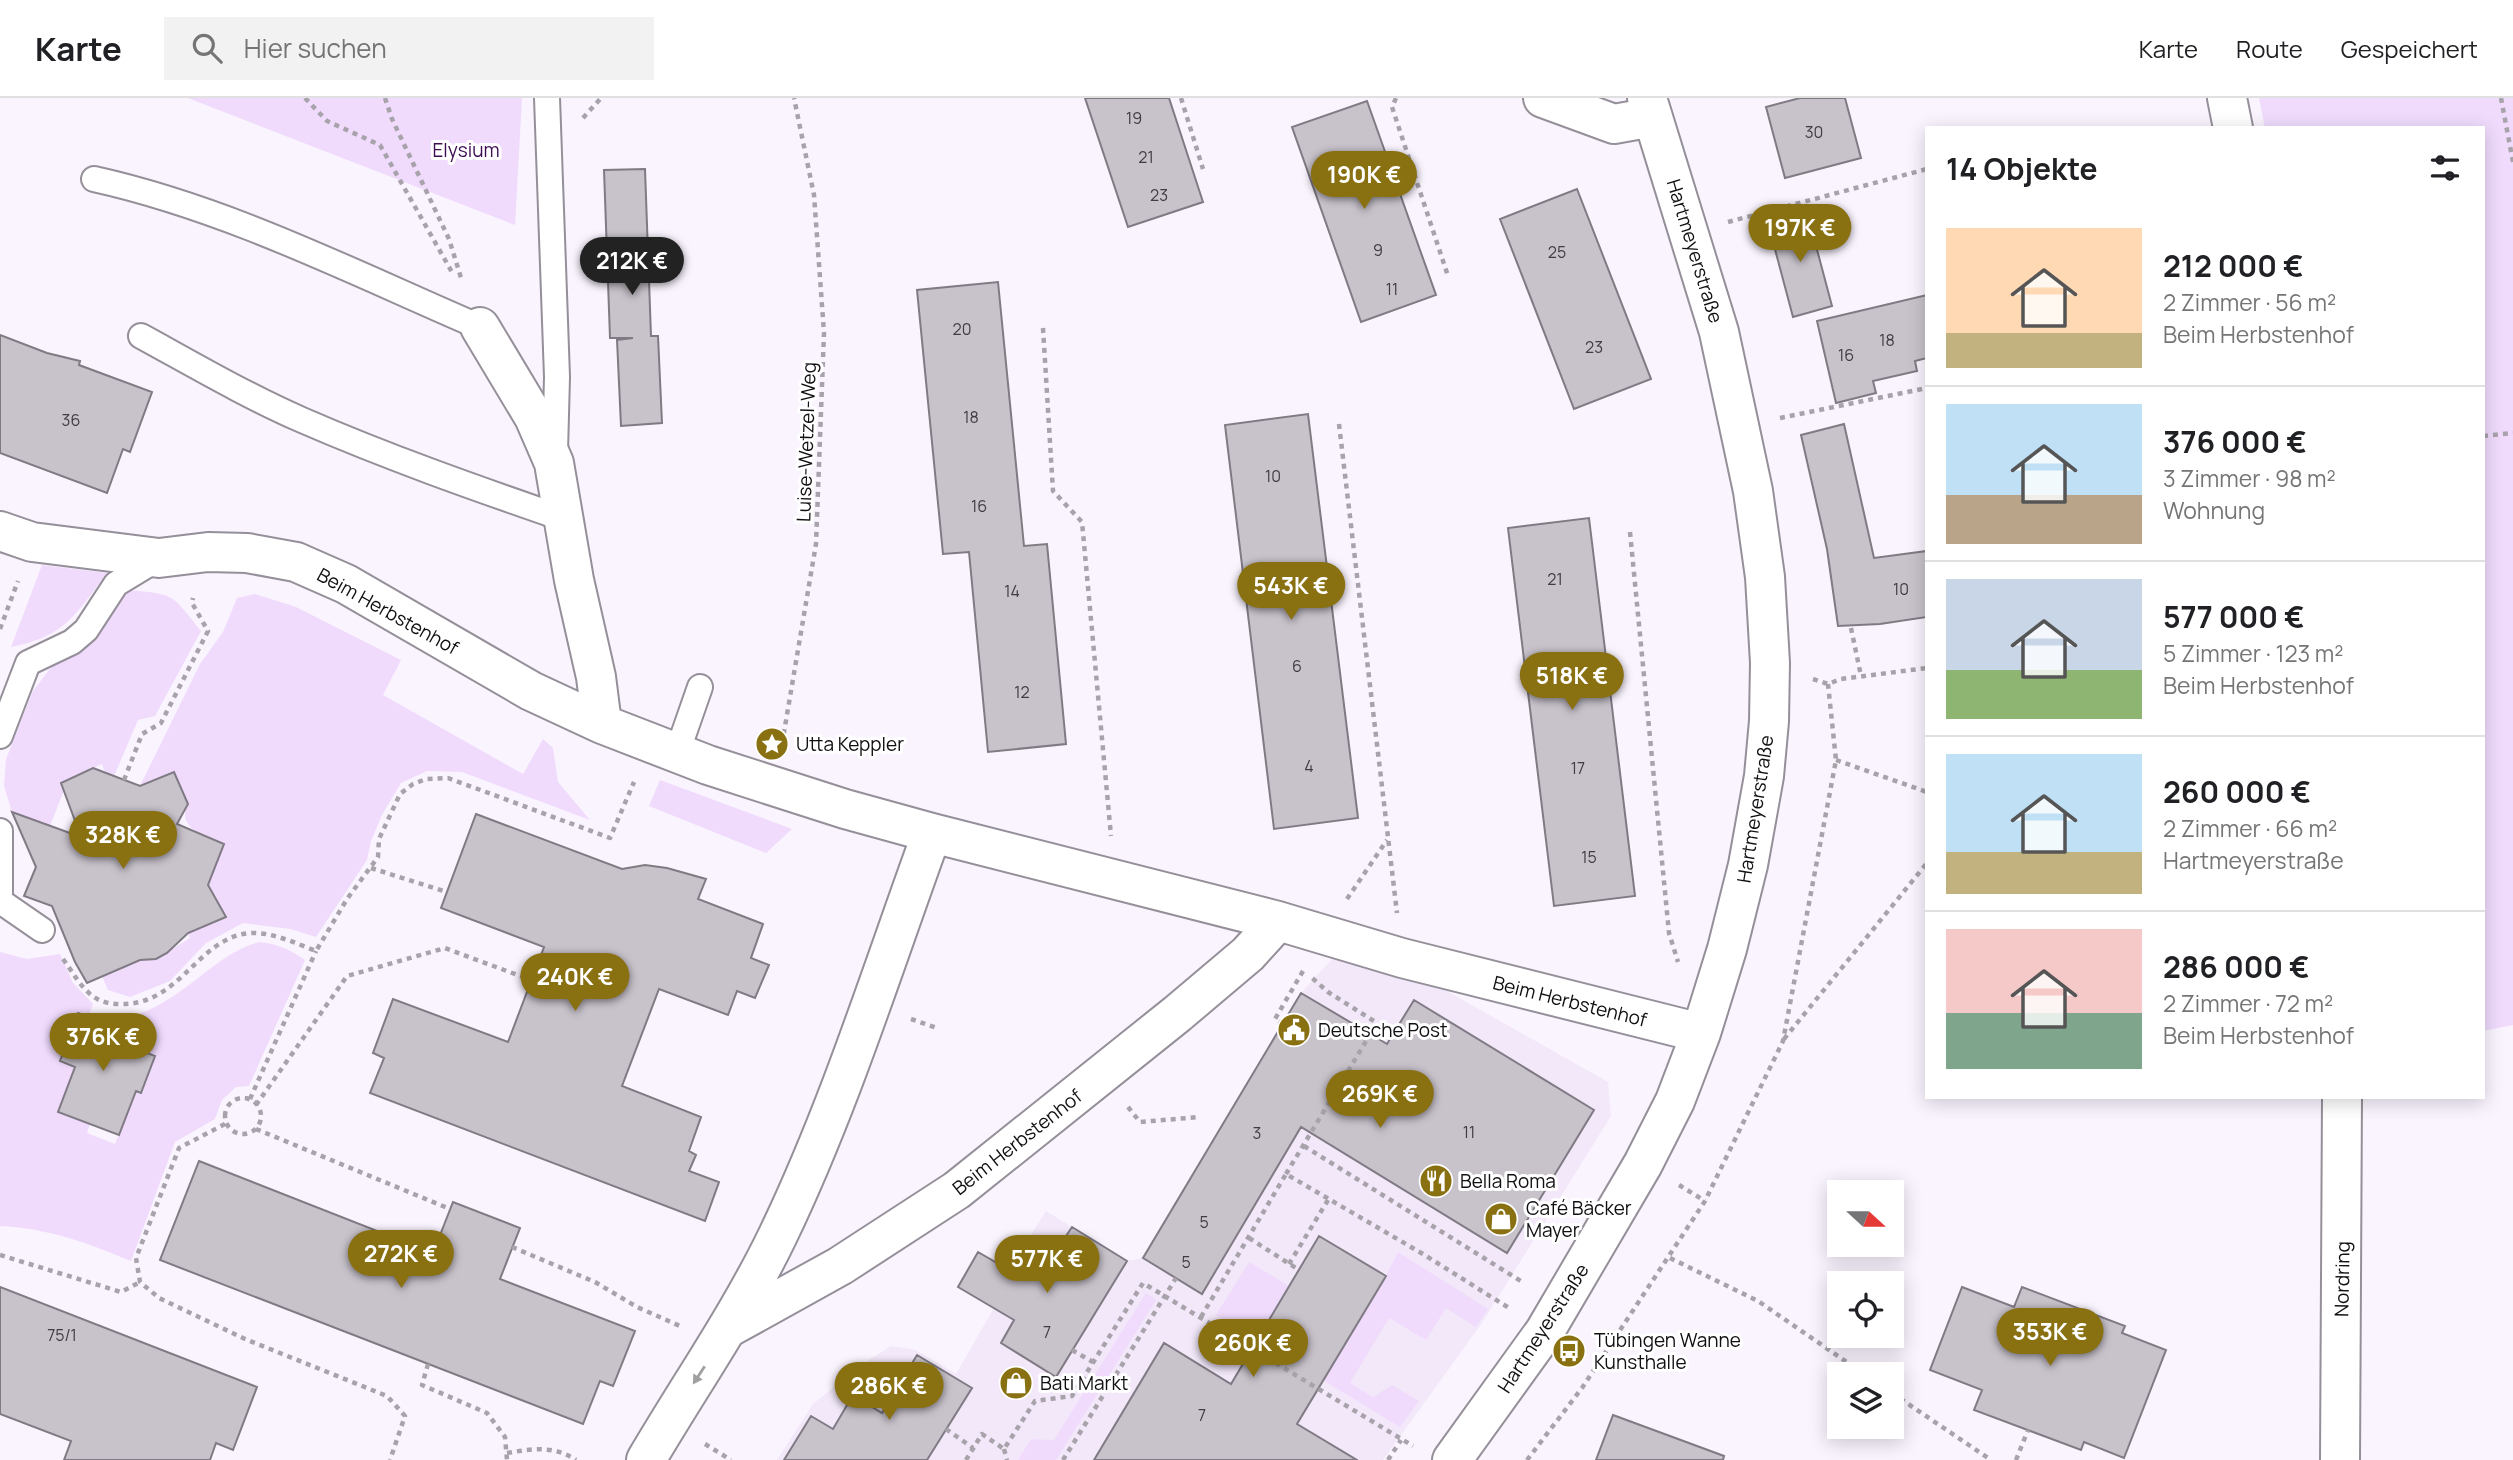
<!DOCTYPE html>
<html lang="de">
<head>
<meta charset="utf-8">
<style>
  :root { --surface:#fff; --page:#f2f2f2; --text:#202124; --muted:#757577; --line:#e0e0e0; --accent:#897011 }
  body { margin:0; font-family:Manrope,sans-serif; background:var(--page); color:var(--text); height:100vh; display:flex; flex-direction:column; font-size:26px; white-space:nowrap }
  * { box-sizing:border-box; margin:0 }
  p { font-size:23px; color:var(--muted) }
  .icon { flex:none; width:38px; height:38px; fill:none; stroke:currentColor; stroke-width:2; stroke-linecap:round; stroke-linejoin:round }
  .map { position:relative; flex:1; overflow:hidden }
  .sheet { position:absolute; left:1925px; top:28px; width:560px; height:973px; display:flex; flex-direction:column; background:var(--surface); border-radius:0px; box-shadow:0 4px 18px #0003 }
  .sheet>* { flex:none }
  .needle { width:46px; rotate:111deg }
  .fabs { position:absolute; left:1827px; top:1082px; display:grid; gap:14px }
  .fabs a { display:grid; place-items:center; width:77px; height:77px; border-radius:0px; background:var(--surface); box-shadow:0 4px 18px #0003; font-size:35px }
  .price { position:absolute; translate:-50% -60px; padding:0 16px; border-radius:24px; background:var(--accent); color:#fff; font-size:23px; line-height:46px; filter:drop-shadow(0 2px 4px #0008) }
  .price::after { content:''; position:absolute; left:50%; top:42px; width:21px; height:16px; margin-left:-10px; background:inherit; clip-path:polygon(0 0,100% 0,50% 100%) }
  .price.current { background:#222; color:#fff }
  ul { padding:0; list-style:none }
  li { display:flex; align-items:center; gap:21px; height:175px; padding:0 21px }
  li+li { border-top:2px solid var(--line) }
  li span { display:grid; place-items:center; flex:none; width:196px; height:140px; border-radius:0px; color:#555 }
  li>.icon { margin-inline-start:auto }
  span .icon { width:84px; height:84px; fill:#fffc; stroke-width:1 }
  li b { font-size:30px }
  h2 { display:flex; justify-content:space-between; align-items:center; height:84px; padding:0 21px; font-size:30px }
  header { display:flex; align-items:center; gap:42px; box-sizing:border-box; height:98px; padding:0 35px; background:var(--surface); border-bottom:2px solid var(--line) }
  header strong { font-size:33px }
  nav { display:flex; gap:38px; margin-inline-start:auto; font-size:24px }
  .search { width:490px; height:63px; background:var(--page); display:flex; align-items:center; gap:18px; box-sizing:border-box; padding:0 24px; border-radius:0px; color:var(--muted); font-size:26px }
  .map>svg:first-child { display:block }
</style>
</head>
<body>
<header>
<strong>Karte</strong>
<div class="search"><svg class="icon" aria-label="search" viewBox="0 0 24 24"><circle cx="10" cy="10" r="6"/><path d="M15 15l6 6"/></svg>Hier suchen</div>
<nav><a>Karte</a><a>Route</a><a>Gespeichert</a></nav>
</header>
<div class="map">
<svg width="2513" height="1362" viewBox="0 0 2513 1362">
  <rect width="100%" height="100%" fill="#faf4fe"/>
  <!-- built -->
  <path fill="#f2e8f9" d="M 1335,858 L 1445,892 L 1608,984 L 1611,1018 L 1482,1225 L 1383,1362 L 777,1362 L 813,1306 L 861,1267 L 891,1248 L 916,1252 L 956,1276 L 1014,1175 L 1010,1171 L 1046,1113 L 1127,1163 L 1143,1160 L 1301,895 Z"/>
  <!-- green -->
  <path fill="#f0dbfd" d="M 188,0 L 522,0 L 515,127 Z
    M 2259,0 L 2513,0 L 2513,927 L 2483,933 L 2483,30 L 2265,30 Z
    M 42,467 L 107,475 C 75,517 66,538 11,549 Z
    M 126,492 C 175,496 171,495 201,533 L 155,618 L 138,622 L 114,678 L 105,675 L 102,666 L 61,685 L 64,692 L 50,728 L 12,714 L 4,688 L 6,661 L 33,593 L 56,563 L 88,547 Z
    M 255,496 L 296,509 L 401,562 L 383,597 L 523,676 L 543,641 L 553,650 L 558,684 L 590,722 L 462,674 L 427,673 L 401,685 L 382,717 L 371,743 L 367,762 L 316,839 L 290,831 L 243,825 L 206,845 L 170,883 L 130,899 L 108,892 L 100,874 L 127,862 L 129,867 L 141,862 L 156,861 L 190,840 L 188,835 L 225,819 L 208,787 L 224,746 C 207,739 175,730 188,706 L 174,674 L 140,688 L 200,566 L 223,534 L 237,500 Z
    M 660,682 L 792,731 L 766,755 L 649,708 Z
    M 260,844 C 278,846 291,852 305,862 L 249,988 L 236,989 L 222,1002 L 215,1021 L 175,1044 L 131,1163 C 88,1145 47,1130 0,1128 L 0,854 L 27,861 L 60,856 L 73,885 L 93,906 L 81,938 L 71,935 L 60,963 L 80,971 L 90,1026 L 87,1035 L 115,1046 L 136,993 L 142,994 L 155,959 L 134,950 L 139,937 L 138,916 C 185,901 217,854 260,844 Z
    M 1398,1154 L 1488,1211 L 1476,1229 L 1446,1210 L 1426,1242 L 1389,1220 L 1350,1285 L 1373,1299 L 1392,1287 L 1419,1303 L 1400,1329 L 1216,1217 L 1249,1164 L 1289,1188 L 1386,1178 Z
    M 1146,1195 L 1156,1202 L 1056,1362 L 1018,1362 L 1031,1341 L 1054,1342 Z"/>
  <!-- building -->
  <path fill="#c8c2cb" stroke="#7f7a83" stroke-width="2" d="M 1085,0 L 1169,0 L 1203,104 L 1128,129 Z
    M 1800,0 L 1845,0 L 1861,60 L 1785,80 L 1766,9 Z
    M 1367,3 L 1436,197 L 1361,224 L 1292,29 Z
    M 645,71 L 651,238 L 658,238 L 662,325 L 621,328 L 617,242 L 633,240 L 610,240 L 604,72 Z
    M 1577,91 L 1651,281 L 1574,311 L 1500,121 Z
    M 1807,114 L 1832,208 L 1793,219 L 1768,125 Z
    M 998,184 L 1024,448 L 1047,446 L 1066,646 L 988,654 L 969,454 L 943,456 L 917,192 Z
    M 1927,197 L 1927,260 L 1915,263 L 1917,273 L 1873,283 L 1876,295 L 1836,305 L 1817,223 Z
    M 0,237 L 47,255 L 80,263 L 79,267 L 152,294 L 130,354 L 123,351 L 107,395 L 0,355 Z
    M 1308,316 L 1358,720 L 1274,731 L 1225,327 Z
    M 1844,326 L 1874,460 L 1927,453 L 1927,519 L 1880,526 L 1838,528 L 1827,451 L 1801,337 Z
    M 1589,420 L 1635,798 L 1554,808 L 1508,430 Z
    M 93,670 L 140,688 L 174,674 L 188,706 L 177,726 L 224,746 L 208,787 L 226,819 L 188,835 L 167,855 L 156,861 L 140,862 L 87,885 L 75,864 L 52,808 L 24,798 L 36,769 L 12,714 L 81,739 L 61,685 Z
    M 476,716 L 622,771 L 645,767 L 667,770 L 706,781 L 698,801 L 763,826 L 751,860 L 769,867 L 755,900 L 737,893 L 728,917 L 659,891 L 622,988 L 701,1019 L 689,1053 L 696,1057 L 689,1073 L 719,1084 L 705,1123 L 370,995 L 384,960 L 373,955 L 393,901 L 508,944 L 544,849 L 441,810 Z
    M 1301,895 L 1387,946 L 1414,902 L 1594,1012 L 1507,1155 L 1301,1029 L 1202,1196 L 1143,1160 Z
    M 78,915 L 139,937 L 134,950 L 155,958 L 141,995 L 136,993 L 119,1037 L 58,1014 L 75,969 L 60,963 Z
    M 199,1063 L 433,1155 L 453,1104 L 520,1130 L 500,1181 L 635,1233 L 613,1288 L 600,1283 L 583,1326 L 160,1162 Z
    M 1072,1129 L 1127,1163 L 1056,1279 L 1001,1245 L 1014,1222 L 958,1189 L 978,1154 L 1011,1173 L 1027,1149 L 1043,1158 L 1054,1139 L 1062,1144 Z
    M 1319,1138 L 1386,1178 L 1297,1326 L 1357,1362 L 1094,1362 L 1164,1245 L 1231,1286 Z
    M 0,1189 L 257,1289 L 233,1352 L 216,1345 L 210,1362 L 64,1362 L 71,1343 L 0,1316 Z
    M 1962,1189 L 2014,1209 L 2022,1189 L 2125,1228 L 2122,1235 L 2166,1252 L 2124,1360 L 2084,1344 L 2081,1352 L 1974,1312 L 1982,1292 L 1930,1272 Z
    M 917,1257 L 972,1290 L 927,1362 L 784,1362 L 811,1318 L 833,1331 L 853,1297 L 882,1315 Z
    M 1613,1317 L 1724,1358 L 1723,1362 L 1596,1362 Z"/>
  <g fill="none" stroke-linecap="round" stroke-linejoin="round">
    <defs>
      <path id="lane" d="M 547,0 L 557,279 L 555,354
        M 94,81 C 229,111 354,175 480,229
        M 141,238 C 194,267 247,298 302,322 C 387,359 475,390 562,420
        M 0,638 L 28,565 L 72,544 L 86,532 L 116,486 L 159,460
        M 677,655 L 700,589
        M 0,733 L 0,803 L 42,832"/>
      <path id="street" d="M 1543,0 L 1614,26 L 1653,19
        M 480,229 L 534,319 L 554,365 L 574,482 L 596,579 L 602,626
        M 0,433 L 32,444 L 159,460 L 208,454 L 247,455 L 296,464 L 346,486 L 531,593 L 602,626 L 708,667 L 845,711 L 932,735 L 1278,823 L 1402,860 L 1701,935
        M 730,1229 L 840,1168 L 957,1092 L 1177,916 L 1248,856 L 1278,823
        M 646,1362 C 690,1287 740,1216 778,1137 C 840,1008 883,869 932,735
        M 1452,1362 L 1545,1233 L 1643,1066 L 1675,1003 L 1701,935 L 1727,851 L 1748,767 L 1764,678 L 1769,623 L 1770,565 L 1765,479 L 1753,393 L 1719,234 L 1647,0"/>
      <path id="secondary" d="M 2227,0 L 2233,30
        M 2340,1362 L 2342,999"/>
    </defs>
    <!-- lane casing -->
    <use href="#lane" stroke="#958f99" stroke-width="28"/>
    <!-- street casing -->
    <use href="#street" stroke="#958f99" stroke-width="42"/>
    <!-- secondary casing -->
    <use href="#secondary" stroke="#958f99" stroke-width="42"/>
    <!-- path -->
    <path stroke="#a8a3ab" stroke-width="4.5" stroke-dasharray="5 5" stroke-linecap="butt" d="M 305,0 L 327,23 L 380,47 L 453,176
      M 385,0 L 392,21 L 449,141 L 462,183
      M 1181,0 L 1203,71
      M 1396,0 L 1392,9 L 1448,178
      M 2501,0 L 2513,64
      M 583,20 L 601,0
      M 1728,124 L 1927,71
      M 1043,230 L 1053,393 L 1082,424 L 1111,738
      M 1780,320 L 1927,290
      M 1339,326 L 1397,815
      M 2483,338 L 2513,335
      M 1630,434 L 1669,835 L 1678,864
      M 1851,530 L 1861,578
      M 0,531 L 18,483
      M 1813,581 L 1828,586 L 1841,581 L 1927,570
      M 782,646 L 816,446 L 824,235 L 814,97 L 794,0
      M 1836,662 L 1927,694
      M 124,682 L 142,636 L 161,625 L 208,533 L 192,505 L 193,500
      M 371,770 L 447,794
      M 1347,801 L 1387,742
      M 63,861 C 72,873 78,885 89,895 C 97,903 108,906 119,906 C 178,908 195,846 243,836 C 266,831 295,845 316,853 L 347,801 L 378,759 L 379,741 L 400,696 L 413,686 L 426,681 L 448,680 L 610,740 L 634,684
      M 911,921 L 937,930
      M 1283,926 L 1275,921 L 1303,873
      M 1784,941 L 1927,765
      M225 1018a18 18 0 1 1 36 0a18 18 0 1 1-36 0Z
      M 250,1001 L 316,853
      M 256,1007 L 347,878 L 445,850 L 531,882
      M 1128,1009 L 1140,1024 L 1199,1019
      M 225,1026 L 179,1050 L 136,1160 L 140,1184 L 159,1200 L 245,1241 L 387,1298 L 405,1318 L 390,1362
      M 256,1031 L 450,1111
      M 1304,1048 L 1524,1185
      M 1286,1076 L 1377,925 L 1328,894 L 1310,878
      M 1679,1087 L 1705,1103
      M 1249,1140 L 1299,1172
      M 512,1149 L 595,1184 L 637,1209 L 680,1228
      M 0,1157 L 121,1194 L 140,1184
      M 1670,1160 L 1758,1203 L 1864,1276
      M 1289,1166 L 1328,1102
      M 1201,1219 L 1286,1076 L 1423,1156 L 1509,1210
      M 1072,1252 L 1093,1264
      M 428,1266 L 422,1287 L 487,1315 L 505,1339 L 507,1362
      M 1892,1295 L 1991,1362
      M 946,1331 L 973,1350
      M 705,1346 L 731,1362
      M 1004,1351 L 1007,1362
      M 507,1355 C 531,1351 554,1347 576,1362
      M 966,1362 L 982,1336 L 1004,1351 L 1035,1303 L 1072,1298 L 1143,1185 L 1413,1348
      M 1063,1362 L 1176,1180
      M 1388,1362 L 1401,1342
      M 1527,1362 L 1582,1290 L 1705,1103 L 1783,943 L 1836,662 L 1828,586
      M 2016,1362 L 2028,1332"/>
    <!-- lane -->
    <use href="#lane" stroke="#fff" stroke-width="24"/>
    <!-- street -->
    <use href="#street" stroke="#fff" stroke-width="38"/>
    <!-- secondary -->
    <use href="#secondary" stroke="#fff" stroke-width="38"/>
  </g>
  <!-- one-way arrows -->
  <defs><path id="oneway-solid" d="M-6-.8H1V-3.2L6.5 0L1 3.2V.8H-6Z" transform="scale(1.75)"/></defs>
  <use fill="#a09fa1" href="#oneway-solid" transform="translate(699 1277) rotate(123)"/>
  <!-- icons -->
  <defs>
    <symbol id="sight-disc" viewBox="-11 -11 22 22"><circle r="9.5" fill="#897011" stroke="#fff"/><path d="M0-6L1.8-2.2L6-1.7L2.9 1.2L3.7 5.4L0 3.3L-3.7 5.4L-2.9 1.2L-6-1.7L-1.8-2.2Z" fill="#fff"/></symbol>
    <symbol id="civic-disc" viewBox="-11 -11 22 22"><circle r="9.5" fill="#897011" stroke="#fff"/><path d="M-.6-6.5H3V-4.5H.6V-3L4-1V1h2V6H-6V1h2V-1L-.6-3ZM-1.2 2.5V6h2.4V2.5Z" fill="#fff"/></symbol>
    <symbol id="restaurant-disc" viewBox="-11 -11 22 22"><circle r="9.5" fill="#897011" stroke="#fff"/><path d="M-5-6h1v4h1v-4h1v4h1v-4h1v5L-1.5 .5V6h-2V.5L-5-1ZM5-6V6H3V1.5H1.5Q1.5-4 5-6Z" fill="#fff"/></symbol>
    <symbol id="shop-disc" viewBox="-11 -11 22 22"><circle r="9.5" fill="#897011" stroke="#fff"/><path d="M-5-2.5h2.3a2.7 3.5 0 0 1 5.4 0H5L5.5 6h-11ZM-1.5-2.5h3a1.5 2.3 0 0 0-3 0Z" fill="#fff"/></symbol>
    <symbol id="bus-disc" viewBox="-11 -11 22 22"><circle r="9.5" fill="#897011" stroke="#fff"/><path d="M-5-6H5V4H4V6H2V4H-2V6H-4V4H-5ZM-3.5-4V0h7V-4ZM-3.5 1.2v1.5H-2V1.2ZM2 1.2v1.5H3.5V1.2Z" fill="#fff"/></symbol>
  </defs>
  <g fill-rule="evenodd">
    <use href="#sight-disc" x="753" y="627" width="38" height="38"/>
    <use href="#civic-disc" x="1275" y="913" width="38" height="38"/>
    <use href="#restaurant-disc" x="1417" y="1064" width="38" height="38"/>
    <use href="#shop-disc" x="1482" y="1102" width="38" height="38"/>
    <use href="#bus-disc" x="1550" y="1234" width="38" height="38"/>
    <use href="#shop-disc" x="997" y="1266" width="38" height="38"/>
  </g>
  <g text-anchor="middle" dominant-baseline="central" stroke-width="6" stroke-linejoin="round" paint-order="stroke">
    <!-- number labels -->
    <g font-size="16" fill="#403c41">
      <text x="1134" y="20">19</text>
      <text x="1814" y="34">30</text>
      <text x="1146" y="59">21</text>
      <text x="1159" y="97">23</text>
      <text x="1378" y="152">9</text>
      <text x="1557" y="154">25</text>
      <text x="1392" y="191">11</text>
      <text x="962" y="231">20</text>
      <text x="1887" y="242">18</text>
      <text x="1594" y="249">23</text>
      <text x="1846" y="257">16</text>
      <text x="971" y="319">18</text>
      <text x="71" y="322">36</text>
      <text x="1273" y="378">10</text>
      <text x="979" y="408">16</text>
      <text x="1555" y="481">21</text>
      <text x="1901" y="491">10</text>
      <text x="1012" y="493">14</text>
      <text x="1297" y="568">6</text>
      <text x="1022" y="594">12</text>
      <text x="1309" y="668">4</text>
      <text x="1578" y="670">17</text>
      <text x="1589" y="759">15</text>
      <text x="1469" y="1034">11</text>
      <text x="1257" y="1035">3</text>
      <text x="1204" y="1124">5</text>
      <text x="1186" y="1164">5</text>
      <text x="1047" y="1234">7</text>
      <text x="62" y="1237">75/1</text>
      <text x="1202" y="1317">7</text>
    </g>
    <!-- park labels -->
    <g font-size="19" fill="#3e0c53" stroke="#fff">
      <text x="466" y="52">Elysium</text>
    </g>
    <!-- street labels -->
    <g font-size="19" fill="#120f13" stroke="#fff">
      <text transform="translate(1695 153) rotate(73)">Hartmeyerstraße</text>
      <text transform="translate(806 344) rotate(-88)">Luise-Wetzel-Weg</text>
      <text transform="translate(388 513) rotate(29)">Beim Herbstenhof</text>
      <text transform="translate(1755 711) rotate(-81)">Hartmeyerstraße</text>
      <text transform="translate(1570 903) rotate(14)">Beim Herbstenhof</text>
      <text transform="translate(1017 1044) rotate(-38)">Beim Herbstenhof</text>
      <text transform="translate(2342 1181) rotate(-89)">Nordring</text>
      <text transform="translate(1543 1230) rotate(-57)">Hartmeyerstraße</text>
    </g>
    <!-- poi labels -->
    <g font-size="19" fill="#120f13" stroke="#fff" text-anchor="start">
      <text x="796" y="646">Utta Keppler</text>
      <text x="1318" y="932">Deutsche Post</text>
      <text x="1460" y="1083">Bella Roma</text>
      <text x="1526" y="1110">Café Bäcker<tspan x="1526" dy="22">Mayer</tspan></text>
      <text x="1594" y="1242">Tübingen Wanne<tspan x="1594" dy="22">Kunsthalle</tspan></text>
      <text x="1040" y="1285">Bati Markt</text>
    </g>
  </g>
</svg>
<div class="fabs">
<a><svg class="needle" viewBox="-14 -14 28 28"><path d="M0-13l5 13h-10z" fill="#e53935"/><path d="M0 13l5-13h-10z" fill="#757577"/></svg></a>
<a><svg class="icon" aria-label="locate" viewBox="0 0 24 24"><circle cx="12" cy="12" r="6"/><path d="M12 2v4M12 18v4M2 12h4M18 12h4"/></svg></a>
<a><svg class="icon" aria-label="layers" viewBox="0 0 24 24"><path d="M12 4l9 5-9 5-9-5zM3 14l9 5 9-5"/></svg></a>
</div>
<b class="price" style="left:1364px;top:113px">190K €</b>
<b class="price" style="left:1800px;top:166px">197K €</b>
<b class="price current" style="left:632px;top:199px">212K €</b>
<b class="price" style="left:1291px;top:524px">543K €</b>
<b class="price" style="left:1572px;top:614px">518K €</b>
<b class="price" style="left:123px;top:773px">328K €</b>
<b class="price" style="left:575px;top:915px">240K €</b>
<b class="price" style="left:103px;top:975px">376K €</b>
<b class="price" style="left:1380px;top:1032px">269K €</b>
<b class="price" style="left:401px;top:1192px">272K €</b>
<b class="price" style="left:1047px;top:1197px">577K €</b>
<b class="price" style="left:2050px;top:1270px">353K €</b>
<b class="price" style="left:1253px;top:1281px">260K €</b>
<b class="price" style="left:889px;top:1324px">286K €</b>
<section class="sheet">
<h2>14 Objekte<svg class="icon" aria-label="filters" viewBox="0 0 24 24"><path d="M4 7h16M4 17h16"/><circle cx="9" cy="7" r="2"/><circle cx="15" cy="17" r="2"/></svg></h2>
<ul>
<li><span style="background:linear-gradient(#ffd9b3 75%,#c2b280 0)"><svg class="icon" aria-label="home" viewBox="0 0 24 24"><path d="M3 11l9-7 9 7M6 9v11h12V9"/></svg></span><div><b>212 000 €</b><p>2 Zimmer · 56 m²</p><p>Beim Herbstenhof</p></div></li>
<li><span style="background:linear-gradient(#bfe0f5 65%,#b9a48a 0)"><svg class="icon" aria-label="home" viewBox="0 0 24 24"><path d="M3 11l9-7 9 7M6 9v11h12V9"/></svg></span><div><b>376 000 €</b><p>3 Zimmer · 98 m²</p><p>Wohnung</p></div></li>
<li><span style="background:linear-gradient(#c9d6e8 65%,#8fb573 0)"><svg class="icon" aria-label="home" viewBox="0 0 24 24"><path d="M3 11l9-7 9 7M6 9v11h12V9"/></svg></span><div><b>577 000 €</b><p>5 Zimmer · 123 m²</p><p>Beim Herbstenhof</p></div></li>
<li><span style="background:linear-gradient(#bfe0f5 70%,#c2b280 0)"><svg class="icon" aria-label="home" viewBox="0 0 24 24"><path d="M3 11l9-7 9 7M6 9v11h12V9"/></svg></span><div><b>260 000 €</b><p>2 Zimmer · 66 m²</p><p>Hartmeyerstraße</p></div></li>
<li><span style="background:linear-gradient(#f6c9c9 60%,#7fa58c 0)"><svg class="icon" aria-label="home" viewBox="0 0 24 24"><path d="M3 11l9-7 9 7M6 9v11h12V9"/></svg></span><div><b>286 000 €</b><p>2 Zimmer · 72 m²</p><p>Beim Herbstenhof</p></div></li>
</ul>
</section>
</div>
</body>
</html>
